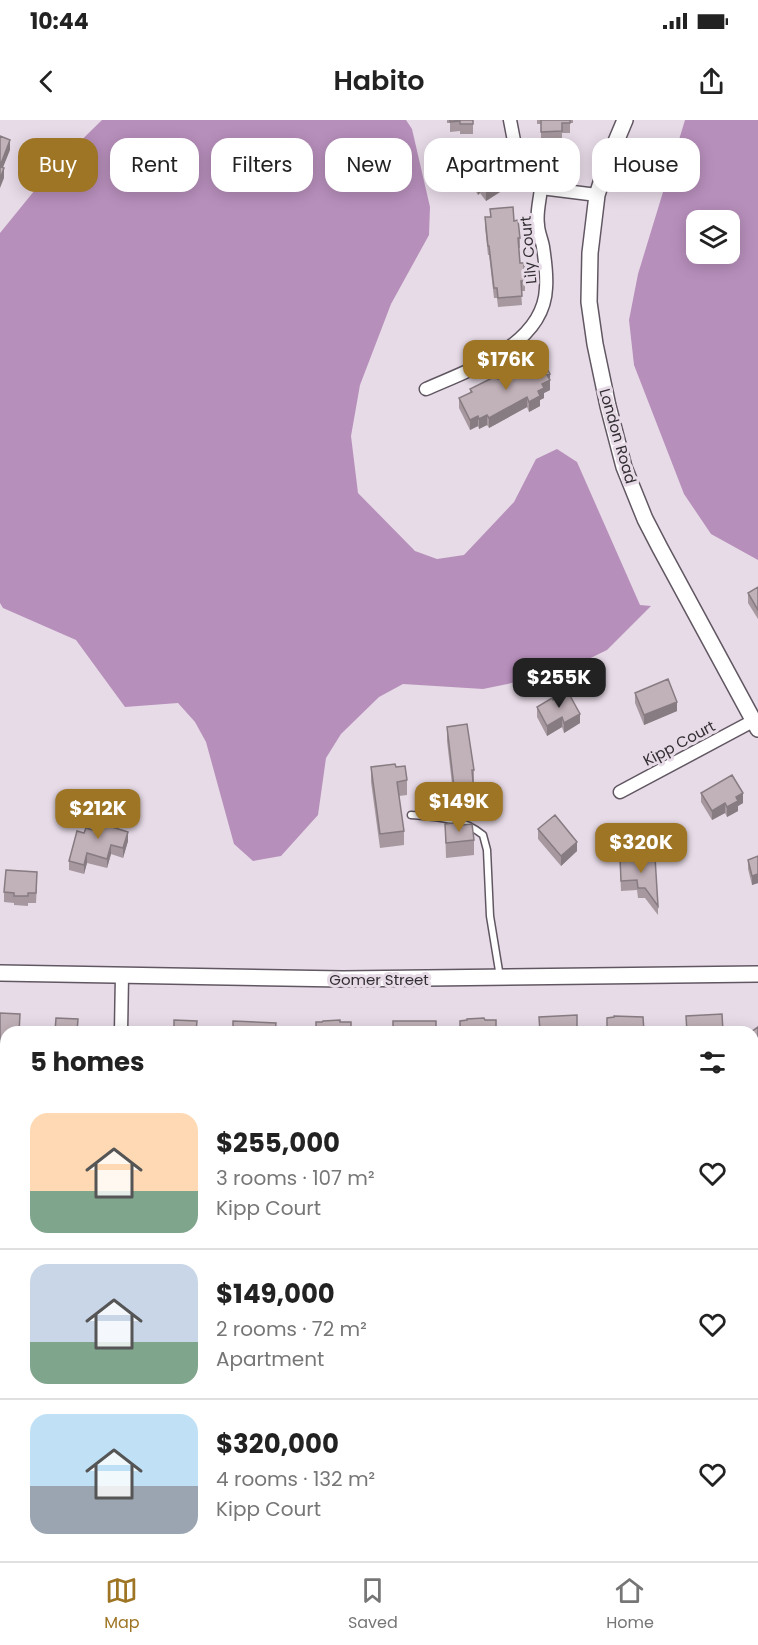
<!DOCTYPE html>
<html lang="en">
<head>
<meta charset="utf-8">
<style>
  :root { --surface:#fff; --page:#f6f6f6; --text:#222; --muted:#767676; --line:#e0e0e0; --accent:#9e7524 }
  body { margin:0; font-family:Poppins,sans-serif; background:var(--page); color:var(--text); height:100vh; display:flex; flex-direction:column; font-size:22px; white-space:nowrap }
  * { box-sizing:border-box; margin:0 }
  p { font-size:20px; color:var(--muted) }
  .icon { flex:none; width:33px; height:33px; fill:none; stroke:currentColor; stroke-width:2; stroke-linecap:round; stroke-linejoin:round }
  .map { position:relative; flex:1; overflow:hidden }
  .drawer { position:absolute; left:0px; top:906px; width:759px; height:536px; display:flex; flex-direction:column; background:var(--surface); border-radius:18px 18px 0 0; box-shadow:0 3px 15px #0003 }
  .drawer>* { flex:none }
  .banner { position:absolute; left:18px; top:18px; width:723px; height:54px; display:flex; gap:12px }
  .buttons { position:absolute; left:686px; top:90px; display:grid; gap:12px }
  .buttons a { display:grid; place-items:center; width:54px; height:54px; border-radius:12px; background:var(--surface); box-shadow:0 3px 15px #0003; font-size:30px }
  .price { position:absolute; translate:-50% -51px; padding:0 14px; border-radius:12px; background:var(--accent); color:#fff; font-size:20px; line-height:39px; filter:drop-shadow(0 2px 3px #0008) }
  .price::after { content:''; position:absolute; left:50%; top:36px; width:18px; height:14px; margin-left:-9px; background:inherit; clip-path:polygon(0 0,100% 0,50% 100%) }
  .price.current { background:#222; color:#fff }
  ul { padding:0; list-style:none }
  li { display:flex; align-items:center; gap:18px; height:150px; padding:0 30px }
  li+li { border-top:2px solid var(--line) }
  li span { display:grid; place-items:center; flex:none; width:168px; height:120px; border-radius:18px; color:#555 }
  li>.icon { margin-inline-start:auto }
  span .icon { width:72px; height:72px; fill:#fffc; stroke-width:1 }
  li b { font-size:26px }
  h2 { display:flex; justify-content:space-between; align-items:center; height:72px; padding:0 30px; font-size:26px }
  .pill { padding:0 21px; border-radius:18px; background:var(--surface); box-shadow:0 3px 15px #0003; font-size:21px; line-height:54px }
  .pill.current { background:var(--accent); color:#fff }
  .status { display:flex; justify-content:space-between; align-items:center; height:42px; padding:0 30px; background:var(--surface); direction:ltr }
  .status svg { height:16px; fill:currentColor }
  header { display:flex; justify-content:space-between; align-items:center; height:78px; padding:0 30px; background:var(--surface); font-size:27px; font-weight:600 }
  .dock { display:flex; justify-content:space-around; align-items:center; height:84px; border-top:2px solid var(--line); background:var(--surface); font-size:16px; color:var(--muted) }
  .dock a { display:grid; justify-items:center; gap:3px }
  .dock .current { color:var(--accent) }
  .map>svg:first-child { display:block }
</style>
</head>
<body>
<div class="status"><b>10:44</b><svg viewBox="0 0 49 12"><path d="M0 12V9h3v3zM5 12V6h3v6zM10 12V3h3v9zM15 12V0h3v12zM26 1h20v11H26zM47 4h2v5h-2z"/></svg></div>
<header><svg class="icon" aria-label="back" viewBox="0 0 24 24"><path d="M15 5l-7 7 7 7"/></svg>Habito<svg class="icon" aria-label="share" viewBox="0 0 24 24"><path d="M12 15V3M7 8l5-5 5 5M5 13v7h14v-7"/></svg></header>
<div class="map">
<svg width="758" height="1441" viewBox="0 0 758 1441">
  <rect width="100%" height="100%" fill="#e7dbe7"/>
  <!-- forest -->
  <path fill="#b78fbb" fill-rule="evenodd" d="M 102,0 L 406,0 L 412,9 L 430,87 L 429,115 L 391,184 L 360,265 L 351,316 L 358,373 L 415,431 L 437,439 L 464,435 L 514,382 L 536,339 L 557,329 L 577,342 L 640,485 L 651,486 L 607,530 L 560,553 L 483,569 L 403,564 L 379,577 L 341,614 L 326,638 L 318,695 L 281,736 L 253,741 L 234,724 L 206,622 L 195,602 L 178,583 L 125,587 L 76,520 L 3,488 L 0,483 L 0,113 L 52,49 Z
    M 685,0 L 758,0 L 758,440 L 711,414 L 684,374 L 634,245 L 629,200 L 638,154 ZM 696,100 L 729,100 L 729,134 L 696,134 Z
    M 414,1436 L 626,1436 L 625,1441 L 415,1441 Z"/>
  <g fill="none" stroke-linecap="round" stroke-linejoin="round">
    <defs>
      <path id="service" d="M 411,695 C 438,697 462,698 483,715 L 487,730 L 490,796 L 500,857"/>
      <path id="minor" d="M 510,0 L 515,26 L 520,43 L 536,58 L 541,68 L 597,75
        M 426,269 C 469,250 544,225 546,168 C 547,155 545,140 543,127 C 542,120 538,112 538,105 C 536,93 540,80 541,68
        M 620,672 L 753,601
        M 121,912 L 122,855
        M 753,1157 L 758,1157
        M 0,1177 L 6,1177
        M 185,1436 L 193,1441
        M 10,1441 L 13,1436"/>
      <path id="tertiary" d="M 625,0 L 609,38 L 597,75 L 590,133 L 589,182 L 595,224 L 608,286 L 624,347 L 645,399 L 660,428 L 758,609
        M 0,853 L 343,859 L 758,854"/>
    </defs>
    <!-- service casing -->
    <use href="#service" stroke="#615762" stroke-width="9"/>
    <!-- minor casing -->
    <use href="#minor" stroke="#615762" stroke-width="15"/>
    <!-- tertiary casing -->
    <use href="#tertiary" stroke="#615762" stroke-width="18"/>
    <!-- service -->
    <use href="#service" stroke="#fff" stroke-width="6"/>
    <!-- minor -->
    <use href="#minor" stroke="#fff" stroke-width="12"/>
    <!-- tertiary -->
    <use href="#tertiary" stroke="#fff" stroke-width="15"/>
  </g>
  <!-- wall -->
  <path fill="#a6989e" d="M 447,0 L 473,0 L 473,14 L 460,14 L 460,11 L 450,12 L 450,3 L 447,3 Z
    M 537,0 L 573,0 L 573,3 L 570,3 L 570,13 L 562,13 L 562,21 L 541,21 L 541,4 L 537,4 Z
    M 461,32 L 501,52 L 505,67 L 500,70 L 500,72 L 486,81 L 480,73 L 478,75 L 462,50 Z
    M 490,89 L 514,101 L 520,118 L 520,128 L 518,128 L 520,143 L 525,161 L 525,171 L 521,171 L 522,185 L 498,187 L 497,178 L 494,178 L 489,135 L 488,135 L 485,107 L 485,97 L 490,97 Z
    M 550,254 L 550,270 L 544,273 L 544,278 L 540,280 L 540,286 L 529,292 L 527,287 L 489,308 L 487,305 L 479,309 L 478,306 L 470,310 L 459,288 L 459,278 L 470,273 L 470,269 L 498,259 Z
    M 758,467 L 758,499 L 748,483 L 748,473 Z
    M 635,573 L 677,591 L 644,605 L 635,583 Z
    M 553,580 L 580,603 L 564,613 L 562,607 L 547,616 L 537,597 L 537,587 Z
    M 447,607 L 474,650 L 474,687 L 455,690 L 447,621 Z
    M 371,647 L 396,647 L 407,660 L 407,675 L 399,676 L 404,711 L 404,725 L 380,728 L 371,662 Z
    M 701,673 L 743,683 L 738,686 L 738,691 L 727,697 L 725,693 L 712,700 L 701,682 Z
    M 445,704 L 462,705 L 474,720 L 474,735 L 446,738 Z
    M 116,706 L 115,708 L 128,721 L 123,738 L 111,734 L 107,748 L 87,743 L 84,754 L 69,750 L 69,741 L 84,713 L 96,711 Z
    M 538,709 L 577,731 L 561,746 L 538,719 Z
    M 758,736 L 758,763 L 752,765 L 748,749 L 748,740 Z
    M 655,737 L 658,786 L 658,795 L 645,778 L 638,778 L 637,770 L 621,771 L 620,747 L 620,738 Z
    M 37,762 L 36,783 L 28,783 L 28,786 L 14,785 L 14,783 L 4,782 L 4,772 Z
    M 0,893 L 6,912 L 6,930 L 0,929 Z
    M 758,907 L 757,934 L 753,928 L 753,912 Z
    M 0,1065 L 6,1065 L 6,1093 L 0,1094 Z
    M 753,1196 L 758,1198 L 757,1234 L 753,1232 Z
    M 753,1262 L 758,1263 L 758,1309 L 753,1309 Z
    M 289,1436 L 310,1436 L 304,1441 L 294,1441 Z
    M 720,1436 L 750,1436 L 750,1441 L 720,1441 Z"/>
  <!-- shaded-wall -->
  <path fill="#877c81" d="M 10,20 L 10,30 L 0,55 L 0,46 Z
    M 4,48 L 4,58 L 0,68 L 0,59 Z
    M 505,57 L 505,67 L 500,70 L 500,72 L 486,81 L 486,71 Z
    M 480,63 L 480,73 L 478,75 L 478,65 Z
    M 550,254 L 550,270 L 544,273 L 544,278 L 540,280 L 540,286 L 529,292 L 529,282 L 538,271 L 547,255 Z
    M 527,277 L 527,287 L 489,308 L 489,298 Z
    M 487,295 L 487,305 L 479,309 L 479,299 Z
    M 478,296 L 478,306 L 470,310 L 470,300 Z
    M 677,582 L 677,591 L 644,605 L 644,595 Z
    M 580,594 L 580,603 L 564,613 L 564,603 Z
    M 562,597 L 562,607 L 547,616 L 547,606 Z
    M 743,673 L 743,683 L 738,686 L 738,691 L 727,697 L 727,687 L 736,677 Z
    M 725,683 L 725,693 L 712,700 L 712,691 Z
    M 116,696 L 116,706 L 112,717 L 112,707 Z
    M 128,712 L 128,721 L 123,738 L 123,728 Z
    M 577,722 L 577,731 L 561,746 L 561,736 Z
    M 111,725 L 111,734 L 107,748 L 107,739 Z
    M 87,733 L 87,743 L 84,754 L 84,745 Z
    M 758,754 L 758,763 L 752,765 L 752,756 Z
    M 757,1336 L 757,1346 L 754,1378 L 754,1369 Z
    M 299,1436 L 310,1436 L 304,1441 L 299,1441 Z"/>
  <!-- building -->
  <path fill="#c1b1b8" stroke="#877c81" stroke-width="1.5" d="M 450,0 L 473,0 L 473,4 L 460,4 L 460,1 L 450,2 Z
    M 541,0 L 570,0 L 570,3 L 562,3 L 562,11 L 541,12 Z
    M 0,16 L 10,20 L 0,46 Z
    M 480,20 L 487,31 L 492,28 L 501,44 L 497,46 L 505,57 L 499,61 L 500,62 L 486,71 L 480,63 L 478,65 L 462,41 L 465,39 L 461,32 Z
    M 0,47 L 4,48 L 0,59 Z
    M 513,87 L 514,101 L 518,100 L 520,118 L 518,118 L 520,143 L 524,143 L 525,161 L 521,161 L 522,176 L 498,178 L 497,168 L 494,168 L 489,126 L 488,126 L 485,97 L 491,97 L 490,89 Z
    M 541,237 L 550,254 L 547,255 L 550,260 L 542,264 L 544,268 L 538,271 L 540,276 L 529,282 L 527,277 L 489,298 L 487,295 L 479,299 L 478,296 L 470,300 L 459,278 L 472,272 L 470,269 L 496,256 L 498,259 Z
    M 758,467 L 758,490 L 748,473 Z
    M 668,559 L 677,582 L 644,595 L 635,573 Z
    M 568,572 L 580,594 L 564,603 L 562,597 L 547,606 L 537,587 L 552,578 L 553,580 Z
    M 467,604 L 474,650 L 472,650 L 474,673 L 455,675 L 447,607 Z
    M 395,644 L 396,647 L 405,646 L 407,660 L 397,662 L 404,711 L 380,714 L 371,647 Z
    M 732,655 L 743,673 L 736,677 L 738,681 L 727,687 L 725,683 L 712,691 L 701,673 Z
    M 102,692 L 116,696 L 112,707 L 128,712 L 123,728 L 111,725 L 107,739 L 87,733 L 84,745 L 69,741 L 77,711 L 84,713 L 86,708 L 96,711 Z
    M 555,695 L 577,722 L 561,736 L 538,709 Z
    M 462,702 L 462,705 L 472,704 L 474,720 L 446,723 L 445,704 Z
    M 758,736 L 758,754 L 752,756 L 748,740 Z
    M 655,737 L 658,786 L 645,768 L 638,768 L 637,760 L 621,761 L 620,738 Z
    M 6,750 L 37,752 L 36,773 L 28,773 L 28,776 L 14,776 L 14,773 L 4,772 Z
    M 0,893 L 20,894 L 19,912 L 6,912 L 6,920 L 0,920 Z
    M 722,894 L 723,912 L 687,912 L 686,896 Z
    M 577,895 L 577,912 L 540,912 L 539,897 Z
    M 614,896 L 643,897 L 644,912 L 607,912 L 607,898 L 614,897 Z
    M 56,898 L 78,899 L 77,912 L 55,912 Z
    M 484,898 L 485,900 L 496,900 L 496,912 L 460,912 L 460,901 L 467,900 L 467,899 Z
    M 174,900 L 197,901 L 196,912 L 174,912 Z
    M 340,900 L 340,902 L 351,902 L 351,912 L 316,912 L 316,902 L 322,902 L 323,901 Z
    M 233,901 L 276,903 L 275,912 L 233,912 Z
    M 393,901 L 436,901 L 436,912 L 393,912 Z
    M 758,907 L 758,924 L 757,924 L 753,919 L 753,912 L 751,912 Z
    M 0,1065 L 6,1065 L 6,1084 L 0,1084 Z
    M 753,1196 L 758,1198 L 757,1224 L 753,1222 Z
    M 753,1262 L 758,1263 L 758,1300 L 753,1299 Z
    M 753,1336 L 757,1336 L 754,1369 L 753,1368 Z
    M 78,1436 L 111,1436 L 111,1437 L 118,1438 L 117,1441 L 77,1441 Z
    M 725,1436 L 747,1436 L 746,1441 L 724,1441 Z"/>
  <g text-anchor="middle" dominant-baseline="central" stroke-width="6" stroke-linejoin="round" paint-order="stroke">
    <!-- street labels -->
    <g font-size="15" fill="#322e33" stroke="#e7dbe7">
      <text transform="translate(528 130) rotate(-95)">Lily Court</text>
      <text transform="translate(618 316) rotate(74)">London Road</text>
      <text transform="translate(679 623) rotate(-28)">Kipp Court</text>
      <text x="379" y="859">Gomer Street</text>
    </g>
  </g>
</svg>
<div class="buttons">
<a><svg class="icon" aria-label="layers" viewBox="0 0 24 24"><path d="M12 4l9 5-9 5-9-5zM3 14l9 5 9-5"/></svg></a>
</div>
<b class="price" style="left:506px;top:271px">$176K</b>
<b class="price current" style="left:559px;top:589px">$255K</b>
<b class="price" style="left:459px;top:713px">$149K</b>
<b class="price" style="left:98px;top:720px">$212K</b>
<b class="price" style="left:641px;top:754px">$320K</b>
<div class="banner">
<a class="pill current">Buy</a>
<a class="pill">Rent</a>
<a class="pill">Filters</a>
<a class="pill">New</a>
<a class="pill">Apartment</a>
<a class="pill">House</a>
</div>
<section class="drawer">
<h2>5 homes<svg class="icon" aria-label="filters" viewBox="0 0 24 24"><path d="M4 7h16M4 17h16"/><circle cx="9" cy="7" r="2"/><circle cx="15" cy="17" r="2"/></svg></h2>
<ul>
<li><span style="background:linear-gradient(#ffd9b3 65%,#7fa58c 0)"><svg class="icon" aria-label="home" viewBox="0 0 24 24"><path d="M3 11l9-7 9 7M6 9v11h12V9"/></svg></span><div><b>$255,000</b><p>3 rooms · 107 m²</p><p>Kipp Court</p></div><svg class="icon" aria-label="heart" viewBox="0 0 24 24"><path d="M12 20l-8-8c-3-5 5-10 8-4 3-6 11-1 8 4z"/></svg></li>
<li><span style="background:linear-gradient(#c9d6e8 65%,#7fa58c 0)"><svg class="icon" aria-label="home" viewBox="0 0 24 24"><path d="M3 11l9-7 9 7M6 9v11h12V9"/></svg></span><div><b>$149,000</b><p>2 rooms · 72 m²</p><p>Apartment</p></div><svg class="icon" aria-label="heart" viewBox="0 0 24 24"><path d="M12 20l-8-8c-3-5 5-10 8-4 3-6 11-1 8 4z"/></svg></li>
<li><span style="background:linear-gradient(#bfe0f5 60%,#9aa5b1 0)"><svg class="icon" aria-label="home" viewBox="0 0 24 24"><path d="M3 11l9-7 9 7M6 9v11h12V9"/></svg></span><div><b>$320,000</b><p>4 rooms · 132 m²</p><p>Kipp Court</p></div><svg class="icon" aria-label="heart" viewBox="0 0 24 24"><path d="M12 20l-8-8c-3-5 5-10 8-4 3-6 11-1 8 4z"/></svg></li>
</ul>
</section>
</div>
<nav class="dock">
<a class="current"><svg class="icon" aria-label="map" viewBox="0 0 24 24"><path d="M3 6l6-2 6 2 6-2v14l-6 2-6-2-6 2zM9 4v14M15 6v14"/></svg>Map</a>
<a><svg class="icon" aria-label="saved" viewBox="0 0 24 24"><path d="M7 4h10v16l-5-4-5 4z"/></svg>Saved</a>
<a><svg class="icon" aria-label="home" viewBox="0 0 24 24"><path d="M3 11l9-7 9 7M6 9v11h12V9"/></svg>Home</a>
</nav>
</body>
</html>
